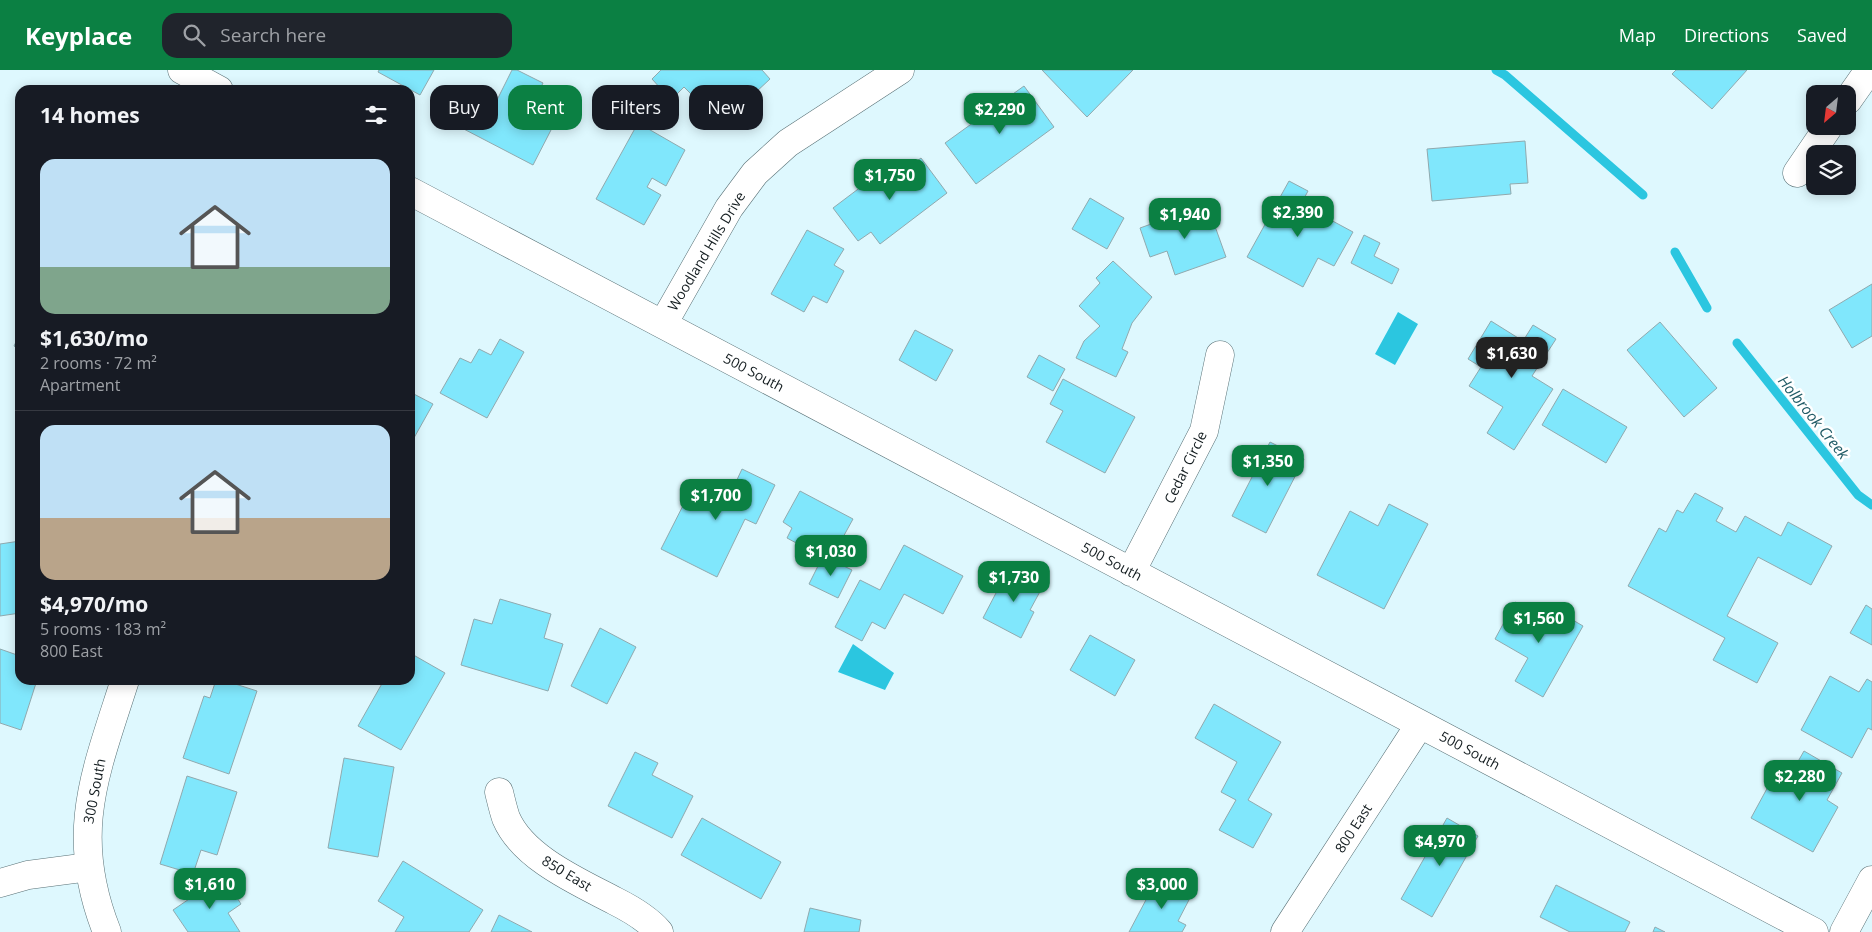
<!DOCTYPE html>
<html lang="en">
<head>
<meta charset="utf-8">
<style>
  :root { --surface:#171b24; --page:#20242c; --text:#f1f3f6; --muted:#9ea1a6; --line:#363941; --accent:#0b8043 }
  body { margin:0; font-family:"Open Sans",sans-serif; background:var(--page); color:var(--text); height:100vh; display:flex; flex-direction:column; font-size:19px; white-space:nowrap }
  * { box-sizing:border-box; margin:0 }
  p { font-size:16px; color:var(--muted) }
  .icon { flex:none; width:28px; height:28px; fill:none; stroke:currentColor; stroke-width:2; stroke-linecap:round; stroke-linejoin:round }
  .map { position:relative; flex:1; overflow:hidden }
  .panel { position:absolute; left:15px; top:15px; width:400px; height:600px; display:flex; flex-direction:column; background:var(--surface); border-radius:15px; box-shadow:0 2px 12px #0003 }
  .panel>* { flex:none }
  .hud { position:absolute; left:430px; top:15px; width:475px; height:45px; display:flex; gap:10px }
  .needle { width:32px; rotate:208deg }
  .fabs { position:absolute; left:1806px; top:15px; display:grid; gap:10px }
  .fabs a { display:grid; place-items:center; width:50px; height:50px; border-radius:10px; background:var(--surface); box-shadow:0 2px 12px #0003; font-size:25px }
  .price { position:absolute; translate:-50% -42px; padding:0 11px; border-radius:10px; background:var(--accent); color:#fff; font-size:16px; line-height:32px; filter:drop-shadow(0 1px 2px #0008) }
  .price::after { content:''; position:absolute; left:50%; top:30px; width:15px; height:11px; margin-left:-8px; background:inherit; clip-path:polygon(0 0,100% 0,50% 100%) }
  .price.selected { background:#222; color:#fff }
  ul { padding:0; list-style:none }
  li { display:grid; align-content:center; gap:10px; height:265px; padding:0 25px }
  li+li { border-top:1px solid var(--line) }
  li span { display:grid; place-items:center; height:155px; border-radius:15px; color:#555 }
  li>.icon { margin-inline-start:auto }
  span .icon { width:90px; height:90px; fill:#fffc; stroke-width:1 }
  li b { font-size:21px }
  h2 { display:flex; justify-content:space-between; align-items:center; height:60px; padding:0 25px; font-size:21px }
  .tag { padding:0 18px; border-radius:15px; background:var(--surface); box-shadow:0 2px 12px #0003; font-size:18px; line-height:45px }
  .tag.selected { background:var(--accent); color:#fff }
  header { display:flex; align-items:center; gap:30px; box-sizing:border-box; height:70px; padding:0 25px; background:var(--accent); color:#fff }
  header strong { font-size:24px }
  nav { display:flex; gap:28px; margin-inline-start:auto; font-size:18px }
  .search { width:350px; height:45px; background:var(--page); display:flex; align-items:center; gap:12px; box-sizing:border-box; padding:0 18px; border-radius:15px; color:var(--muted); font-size:19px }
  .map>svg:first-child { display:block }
</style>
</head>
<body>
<header>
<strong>Keyplace</strong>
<div class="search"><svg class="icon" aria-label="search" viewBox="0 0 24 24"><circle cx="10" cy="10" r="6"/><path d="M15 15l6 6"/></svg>Search here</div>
<nav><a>Map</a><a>Directions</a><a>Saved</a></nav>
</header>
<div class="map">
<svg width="1872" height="862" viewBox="0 0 1872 862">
  <rect width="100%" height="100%" fill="#def8fe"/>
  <!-- water -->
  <path fill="#2bc6e0" d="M 1398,242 L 1418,254 L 1395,295 L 1375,284 Z
    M 853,574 L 894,603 L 885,620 L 838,602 Z"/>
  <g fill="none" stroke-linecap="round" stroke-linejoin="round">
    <!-- stream -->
    <path stroke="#2bc6e0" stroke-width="9" d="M 1496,0 L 1505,5 L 1643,125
      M 1675,182 L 1707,238
      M 1737,273 L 1858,425 L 1872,435"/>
  </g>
  <!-- building -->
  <path fill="#80e7fc" stroke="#90a9ae" d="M 379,0 L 434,0 L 420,25 L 378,2 Z
    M 512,0 L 517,0 L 543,13 L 526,47 L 551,60 L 533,95 L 458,56 L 477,20 L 497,30 Z
    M 661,0 L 762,0 L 770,9 L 740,37 L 719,15 L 700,33 L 684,17 L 671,30 L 652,9 Z
    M 1042,0 L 1133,0 L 1087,47 Z
    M 1676,0 L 1747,0 L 1712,39 L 1672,4 Z
    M 1024,16 L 1054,57 L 976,114 L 945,73 Z
    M 638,53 L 685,80 L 666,116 L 652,108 L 647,117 L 661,125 L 644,155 L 596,129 Z
    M 1525,71 L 1528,113 L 1510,114 L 1511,124 L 1432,131 L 1427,79 Z
    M 921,88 L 947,123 L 880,174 L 871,162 L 858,171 L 833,138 L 890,95 L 898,105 Z
    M 1289,111 L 1308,121 L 1301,134 L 1353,162 L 1334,196 L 1318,188 L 1303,217 L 1247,187 Z
    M 1090,128 L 1124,148 L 1107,179 L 1072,159 Z
    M 1207,134 L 1226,187 L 1175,205 L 1167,181 L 1150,187 L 1140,158 Z
    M 807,160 L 844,179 L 834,195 L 844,201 L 827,233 L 813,226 L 804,242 L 771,224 Z
    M 1364,165 L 1380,173 L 1374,186 L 1399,199 L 1392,214 L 1351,193 Z
    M 1113,191 L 1152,227 L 1132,253 L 1122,279 L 1128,282 L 1116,307 L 1076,288 L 1084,271 L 1100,256 L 1079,236 L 1100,213 L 1096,208 Z
    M 1872,214 L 1872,266 L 1852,278 L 1829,240 Z
    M 1491,251 L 1523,271 L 1533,255 L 1556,269 L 1532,306 L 1553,319 L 1514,380 L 1487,363 L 1503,337 L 1469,316 L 1481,297 L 1468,289 Z
    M 1660,252 L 1717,318 L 1684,347 L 1627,280 Z
    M 915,260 L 953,280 L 936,311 L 899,290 Z
    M 20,264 L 20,280 L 14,276 Z
    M 500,269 L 524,282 L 487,348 L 440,323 L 460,288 L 471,293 L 479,279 L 491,285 Z
    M 1039,285 L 1065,299 L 1053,321 L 1027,307 Z
    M 1063,309 L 1135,347 L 1105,403 L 1046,372 L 1063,341 L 1050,334 Z
    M 1563,319 L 1627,357 L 1606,393 L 1542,355 Z
    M 410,322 L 433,334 L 410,375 Z
    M 1270,372 L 1304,389 L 1266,463 L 1232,446 Z
    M 742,399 L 775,415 L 756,454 L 745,449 L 717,507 L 661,479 L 696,410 L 729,427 Z
    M 800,421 L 853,449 L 836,480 L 819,471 L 813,482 L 787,468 L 792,458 L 783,452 Z
    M 1695,423 L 1723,438 L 1716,451 L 1736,462 L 1745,446 L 1781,466 L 1788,452 L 1832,476 L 1811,515 L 1758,487 L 1727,546 L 1778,573 L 1757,613 L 1713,590 L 1725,568 L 1628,516 L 1659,458 L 1666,462 L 1677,440 L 1683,443 Z
    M 1389,434 L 1428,454 L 1384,539 L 1317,505 L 1350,441 L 1378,456 Z
    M 20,471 L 20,543 L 0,546 L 0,474 Z
    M 904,475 L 963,506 L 943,544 L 904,524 L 885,559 L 872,552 L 862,571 L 835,557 L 860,510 L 880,520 Z
    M 823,486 L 852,500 L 838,528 L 809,514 Z
    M 1009,498 L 1043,516 L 1030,540 L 1034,542 L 1021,568 L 983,548 Z
    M 500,529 L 551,544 L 544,568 L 563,574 L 548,621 L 461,595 L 474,549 L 492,554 Z
    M 1515,532 L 1547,551 L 1554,539 L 1583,556 L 1543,627 L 1515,611 L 1528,588 L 1495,569 Z
    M 1866,535 L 1872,539 L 1872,575 L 1850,563 Z
    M 600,558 L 636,577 L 607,634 L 571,616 Z
    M 1090,565 L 1135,590 L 1115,626 L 1070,600 Z
    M 0,579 L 20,586 L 20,610 L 37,610 L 21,660 L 0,653 Z
    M 410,583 L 445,603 L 401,680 L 358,656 L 384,610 L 410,610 Z
    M 1830,606 L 1859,622 L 1867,609 L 1872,612 L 1872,660 L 1868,658 L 1852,688 L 1801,660 Z
    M 216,610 L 223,610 L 257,621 L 229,704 L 183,688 L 204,626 L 210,628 Z
    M 1214,634 L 1281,672 L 1248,730 L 1272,744 L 1253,778 L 1219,760 L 1236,730 L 1221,722 L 1237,692 L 1195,668 Z
    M 1804,681 L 1842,703 L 1827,730 L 1838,737 L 1813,782 L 1751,748 L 1776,702 L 1788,709 Z
    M 635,682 L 658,693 L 652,705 L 693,726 L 672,768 L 608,736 Z
    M 344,688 L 394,697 L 378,787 L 328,778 Z
    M 187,706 L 237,722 L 217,785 L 201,780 L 193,804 L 160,794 Z
    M 702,748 L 781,792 L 761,829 L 681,785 Z
    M 1447,748 L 1478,766 L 1432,847 L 1401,829 Z
    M 403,791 L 483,840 L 469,862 L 395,862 L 404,847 L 378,831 Z
    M 223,806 L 241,834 L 228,843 L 240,862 L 188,862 L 173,840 Z
    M 1157,809 L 1191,826 L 1178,851 L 1186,855 L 1182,862 L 1129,862 Z
    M 1556,815 L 1630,852 L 1625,862 L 1570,862 L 1540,847 Z
    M 810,838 L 861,850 L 859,862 L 804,862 Z
    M 499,845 L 532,862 L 491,862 Z
    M 1655,857 L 1665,862 L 1653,862 Z"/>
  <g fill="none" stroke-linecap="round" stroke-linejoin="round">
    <defs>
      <path id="minor" d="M 182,0 L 219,20
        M 1848,30 L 1869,0
        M 1797,103 L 1829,56
        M 410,121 L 1814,862
        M 663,254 L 729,138 L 755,103 L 788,73 L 900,0
        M 1131,502 L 1204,361 L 1220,285
        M 499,722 C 501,730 503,739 506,748 C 523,788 579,812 615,831 C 631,839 647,848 659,862
        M 0,813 L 28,805 L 89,797
        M 107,862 C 68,764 95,704 125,610
        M 1285,862 L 1420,654
        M 1844,862 L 1872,810"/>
    </defs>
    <!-- minor casing -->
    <use href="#minor" stroke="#587075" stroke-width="29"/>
    <!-- minor -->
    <use href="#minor" stroke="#fff" stroke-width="28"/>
  </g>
  <g text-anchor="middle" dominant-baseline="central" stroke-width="5" stroke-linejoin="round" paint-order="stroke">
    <!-- street labels -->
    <g font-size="14" fill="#141d20" stroke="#fff">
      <text transform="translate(706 181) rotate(-59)">Woodland Hills Drive</text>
      <text transform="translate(754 302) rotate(28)">500 South</text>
      <text transform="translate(1185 397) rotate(-64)">Cedar Circle</text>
      <text transform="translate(1112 491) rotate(28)">500 South</text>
      <text transform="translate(1470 680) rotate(28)">500 South</text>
      <text transform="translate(94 721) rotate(-79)">300 South</text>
      <text transform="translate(1353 758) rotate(-57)">800 East</text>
      <text transform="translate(567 803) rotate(31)">850 East</text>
    </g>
    <!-- water labels -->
    <g font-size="15" font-style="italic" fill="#205b66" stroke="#fff">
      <text transform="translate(1814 347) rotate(51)">Holbrook Creek</text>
    </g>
  </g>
</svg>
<div class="fabs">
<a><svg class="needle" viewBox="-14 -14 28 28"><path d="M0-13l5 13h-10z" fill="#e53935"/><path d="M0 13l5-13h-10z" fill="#9ea1a6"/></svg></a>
<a><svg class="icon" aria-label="layers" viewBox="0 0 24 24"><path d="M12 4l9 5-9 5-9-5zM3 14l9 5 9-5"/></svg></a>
</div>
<b class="price" style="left:1000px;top:65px">$2,290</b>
<b class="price" style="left:890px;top:131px">$1,750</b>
<b class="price" style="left:1298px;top:168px">$2,390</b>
<b class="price" style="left:1185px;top:170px">$1,940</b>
<b class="price selected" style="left:1512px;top:309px">$1,630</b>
<b class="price" style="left:1268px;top:417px">$1,350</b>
<b class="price" style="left:716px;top:451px">$1,700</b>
<b class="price" style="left:831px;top:507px">$1,030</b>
<b class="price" style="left:1014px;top:533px">$1,730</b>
<b class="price" style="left:1539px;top:574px">$1,560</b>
<b class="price" style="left:1800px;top:732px">$2,280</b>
<b class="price" style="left:1440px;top:797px">$4,970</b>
<b class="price" style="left:210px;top:840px">$1,610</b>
<b class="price" style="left:1162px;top:840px">$3,000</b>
<div class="hud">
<a class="tag">Buy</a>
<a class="tag selected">Rent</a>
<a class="tag">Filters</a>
<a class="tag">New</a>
</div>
<section class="panel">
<h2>14 homes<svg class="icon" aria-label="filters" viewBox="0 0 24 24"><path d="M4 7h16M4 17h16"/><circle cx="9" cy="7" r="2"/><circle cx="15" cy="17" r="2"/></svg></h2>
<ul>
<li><span style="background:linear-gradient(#bfe0f5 70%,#7fa58c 0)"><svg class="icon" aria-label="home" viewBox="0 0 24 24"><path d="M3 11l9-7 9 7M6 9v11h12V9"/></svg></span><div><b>$1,630/mo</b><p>2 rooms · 72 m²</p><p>Apartment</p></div></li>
<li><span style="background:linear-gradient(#bfe0f5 60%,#b9a48a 0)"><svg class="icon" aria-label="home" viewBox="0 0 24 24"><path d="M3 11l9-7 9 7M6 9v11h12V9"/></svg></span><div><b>$4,970/mo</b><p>5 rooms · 183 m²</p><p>800 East</p></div></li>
</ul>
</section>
</div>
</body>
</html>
